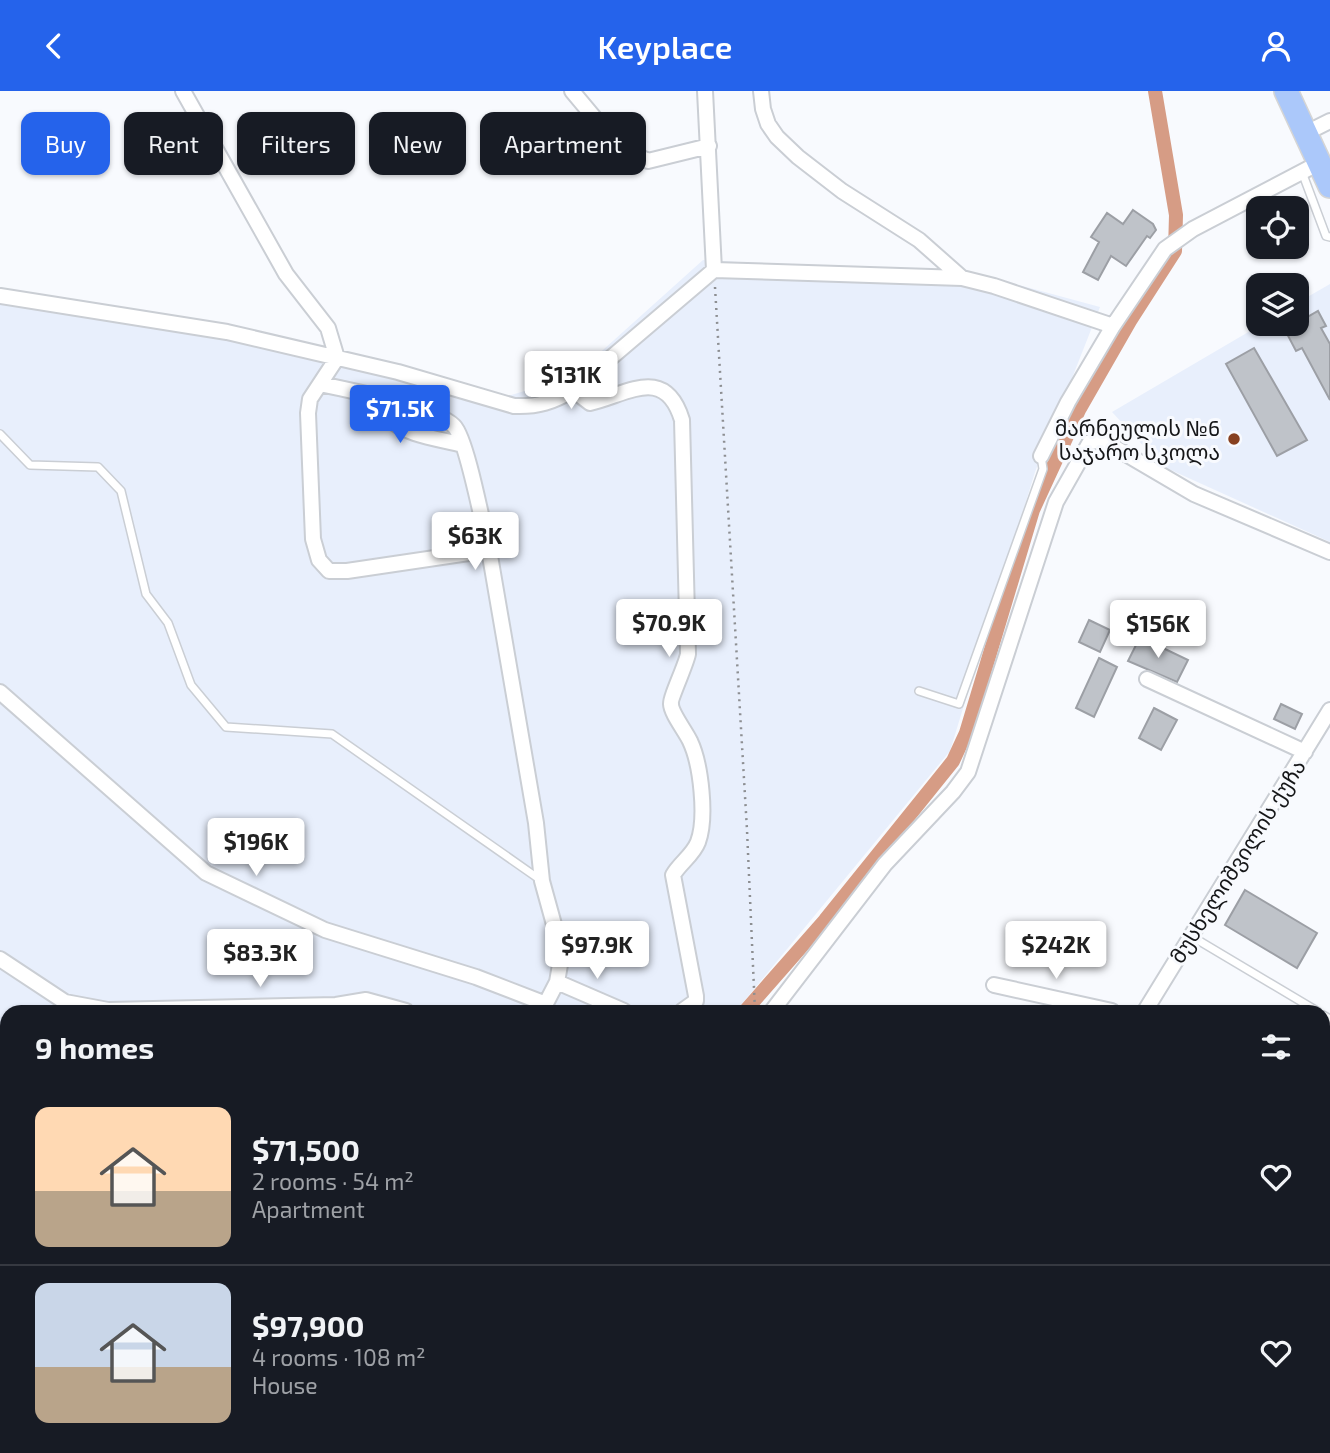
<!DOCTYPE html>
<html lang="en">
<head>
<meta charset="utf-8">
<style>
  :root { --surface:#171b24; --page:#242831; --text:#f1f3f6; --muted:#9ea1a6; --line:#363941; --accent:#2563eb }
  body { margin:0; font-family:"Exo 2","Noto Sans Georgian",sans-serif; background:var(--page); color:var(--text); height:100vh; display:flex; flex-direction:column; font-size:26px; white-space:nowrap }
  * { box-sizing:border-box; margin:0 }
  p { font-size:23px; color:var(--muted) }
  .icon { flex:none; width:38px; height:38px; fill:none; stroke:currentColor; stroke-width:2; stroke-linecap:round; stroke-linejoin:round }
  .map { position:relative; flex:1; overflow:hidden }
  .details { position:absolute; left:0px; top:914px; width:1330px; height:450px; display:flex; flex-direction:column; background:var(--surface); border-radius:21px 21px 0 0; box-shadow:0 2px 5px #0004 }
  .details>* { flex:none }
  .top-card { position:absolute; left:21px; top:21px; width:700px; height:63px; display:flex; gap:14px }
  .tools { position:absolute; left:1246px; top:105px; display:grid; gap:14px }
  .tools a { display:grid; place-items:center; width:63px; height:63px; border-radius:14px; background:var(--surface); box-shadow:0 2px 5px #0004; font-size:35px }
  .price { position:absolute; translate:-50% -60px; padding:0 16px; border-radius:7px; background:#fff; color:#222; font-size:23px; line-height:46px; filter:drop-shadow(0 2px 4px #0008) }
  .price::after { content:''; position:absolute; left:50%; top:42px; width:21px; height:16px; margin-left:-10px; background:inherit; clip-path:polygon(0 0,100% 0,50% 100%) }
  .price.on { background:var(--accent); color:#fff }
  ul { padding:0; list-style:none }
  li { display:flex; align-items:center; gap:21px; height:175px; padding:0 35px }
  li+li { border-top:2px solid var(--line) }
  li span { display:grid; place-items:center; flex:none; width:196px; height:140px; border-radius:14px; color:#555 }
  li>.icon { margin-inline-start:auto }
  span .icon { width:84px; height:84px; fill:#fffc; stroke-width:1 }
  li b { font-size:30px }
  h2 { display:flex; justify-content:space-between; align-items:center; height:84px; padding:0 35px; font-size:30px }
  .chip { padding:0 24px; border-radius:14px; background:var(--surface); box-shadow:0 2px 5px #0004; font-size:24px; line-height:63px }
  .chip.on { background:var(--accent); color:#fff }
  header { display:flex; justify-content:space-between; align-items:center; height:91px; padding:0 35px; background:var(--accent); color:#fff; font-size:32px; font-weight:600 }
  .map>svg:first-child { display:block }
</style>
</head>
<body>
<header><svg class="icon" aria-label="back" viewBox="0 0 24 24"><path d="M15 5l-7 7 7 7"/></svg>Keyplace<svg class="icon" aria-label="person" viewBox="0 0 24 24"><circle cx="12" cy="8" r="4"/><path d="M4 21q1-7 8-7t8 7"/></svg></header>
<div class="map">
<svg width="1330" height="1362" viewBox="0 0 1330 1362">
  <rect width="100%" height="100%" fill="#f8fafe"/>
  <!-- built -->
  <path fill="#e8effc" d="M 703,169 L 986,185 L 1100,216 L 1035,381 L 950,660 L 736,920 L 7,920 L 7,1050 L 2,1059 L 0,1058 L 0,200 L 508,305 L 574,285 Z
    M 1330,193 L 1330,451 L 1162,375 L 1112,321 L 1262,233 L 1297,233 L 1297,212 Z"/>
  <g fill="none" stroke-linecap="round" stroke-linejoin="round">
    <!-- canal -->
    <path stroke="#d69c85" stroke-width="14" d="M 745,920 L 825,829 L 953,670 L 966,642 L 1033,419 L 1079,319 L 1130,230 L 1175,160 L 1176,124 L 1155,0
      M 414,1362 L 417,1356"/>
  </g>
  <!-- building -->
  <path fill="#bfc3c9" stroke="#9c9fa5" stroke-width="2" d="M 1133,119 L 1153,133 L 1156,139 L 1150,147 L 1147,145 L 1126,175 L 1111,165 L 1098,189 L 1083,181 L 1099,151 L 1091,146 L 1107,122 L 1123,133 Z
    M 1318,220 L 1326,235 L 1321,237 L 1330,253 L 1330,309 L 1302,257 L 1296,260 L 1285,239 Z
    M 1254,257 L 1307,349 L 1277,365 L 1226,273 Z
    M 1089,529 L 1110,539 L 1100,561 L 1079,551 Z
    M 1140,546 L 1188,569 L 1177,591 L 1128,570 Z
    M 1099,567 L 1117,576 L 1094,626 L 1076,617 Z
    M 1281,613 L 1302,623 L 1295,638 L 1274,628 Z
    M 1154,617 L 1177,629 L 1161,659 L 1139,647 Z
    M 1245,799 L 1317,842 L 1297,877 L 1225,834 Z"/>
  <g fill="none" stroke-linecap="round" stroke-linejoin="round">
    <defs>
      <path id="service" d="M 1302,81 L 1326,145 L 1330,146
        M 0,343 L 30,374 L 98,376 L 121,400 L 146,503 L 168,532 L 191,594 L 226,636 L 332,643 L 542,790
        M 919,600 L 959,613 L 1043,378 L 1041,365
        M 1191,845 L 1317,920
        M 1323,924 L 1330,928"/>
      <path id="minor" d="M 183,0 L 286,183 L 328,237 L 337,267 L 310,308 L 308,322 L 313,448 L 319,469 L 329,480 L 347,480 L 489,459 L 536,732 L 542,790 L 558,848 L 561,868 L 557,891 L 542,920
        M 572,0 L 618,55 L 648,70 L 709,55
        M 705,0 L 714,179
        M 761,0 L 763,18 L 768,33 L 777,46 L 798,66 L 842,100 L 919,149 L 962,187
        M 1306,42 L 1330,30
        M 0,205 L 227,241 L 398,281 L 514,315 C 538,316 553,311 573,299 L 714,179 L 962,187 L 994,195 L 1113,235
        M 320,293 C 349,299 435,316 454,335 C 467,348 483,436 489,459
        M 573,299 L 590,312 C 628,303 665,274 682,329 L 688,563 C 686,574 670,607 671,613 C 671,622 686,641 690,650 C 701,673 707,727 698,751 C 693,764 680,772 673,784 L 696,905 L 696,910 L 682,920
        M 383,307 C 383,315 383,322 389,328 C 407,345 441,348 463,354
        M 1041,365 L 1068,311 L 1113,235 L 1165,158 L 1193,138 L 1319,72
        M 1147,588 L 1305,661
        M 0,601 L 206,782 L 325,839 L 476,886 L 546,913
        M 0,868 L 65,911 L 108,919 L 336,914 L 366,909 L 406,920
        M 557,891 L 624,920
        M 994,894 L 1112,920
        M 772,920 L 885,773 L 953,701 L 968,681 L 1056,411 L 1090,351 L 1102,349 L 1194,403 L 1330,461
        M 1145,920 L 1330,619
        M 0,1270 L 7,1275
        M 0,1295 L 7,1288
        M 114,1356 L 122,1362
        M 1158,1356 L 1185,1362
        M 384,1362 L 386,1356
        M 437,1362 L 440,1356
        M 588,1362 L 590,1356
        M 998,1362 L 999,1356"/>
      <path id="trunk" d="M 1286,0 L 1330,95"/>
    </defs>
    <!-- service casing -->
    <use href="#service" stroke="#caced4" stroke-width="10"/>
    <!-- minor casing -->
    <use href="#minor" stroke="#caced4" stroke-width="18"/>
    <!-- trunk casing -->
    <use href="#trunk" stroke="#d5d5d5" stroke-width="26"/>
    <!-- path -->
    <path stroke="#8d8f92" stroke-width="2.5" stroke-dasharray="2 5" stroke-linecap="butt" d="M 715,196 L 747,739 L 755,920
      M 777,1356 L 777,1362"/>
    <!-- service -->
    <use href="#service" stroke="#fff" stroke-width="7"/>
    <!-- minor -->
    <use href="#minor" stroke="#fff" stroke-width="14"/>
    <!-- trunk -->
    <use href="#trunk" stroke="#abc8fa" stroke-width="23"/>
  </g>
  <!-- markers -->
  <circle fill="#874020" stroke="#f8fafe" stroke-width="2.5" cx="1234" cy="348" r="7"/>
  <g text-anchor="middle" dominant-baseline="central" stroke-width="6" stroke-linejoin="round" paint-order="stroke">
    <!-- poi labels -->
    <g font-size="21" fill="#151618" stroke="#f8fafe" text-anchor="end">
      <text x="1220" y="336">მარნეულის №6<tspan x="1220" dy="24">საჯარო სკოლა</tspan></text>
    </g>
    <!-- street labels -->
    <g font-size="21" fill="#151618" stroke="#f8fafe">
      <text transform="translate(1237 770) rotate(-58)">მუსხელიშვილის ქუჩა</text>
    </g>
  </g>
</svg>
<div class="tools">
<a><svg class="icon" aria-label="locate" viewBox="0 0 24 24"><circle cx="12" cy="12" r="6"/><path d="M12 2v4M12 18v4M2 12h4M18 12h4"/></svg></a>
<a><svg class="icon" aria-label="layers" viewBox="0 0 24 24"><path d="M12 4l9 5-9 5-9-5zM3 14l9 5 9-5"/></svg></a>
</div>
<b class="price" style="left:571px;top:320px">$131K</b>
<b class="price on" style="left:400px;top:354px">$71.5K</b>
<b class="price" style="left:475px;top:481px">$63K</b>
<b class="price" style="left:669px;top:568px">$70.9K</b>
<b class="price" style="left:1158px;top:569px">$156K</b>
<b class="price" style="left:256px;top:787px">$196K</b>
<b class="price" style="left:597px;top:890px">$97.9K</b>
<b class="price" style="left:1056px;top:890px">$242K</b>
<b class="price" style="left:260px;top:898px">$83.3K</b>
<div class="top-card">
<a class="chip on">Buy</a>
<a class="chip">Rent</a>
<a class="chip">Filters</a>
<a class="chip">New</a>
<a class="chip">Apartment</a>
</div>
<section class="details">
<h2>9 homes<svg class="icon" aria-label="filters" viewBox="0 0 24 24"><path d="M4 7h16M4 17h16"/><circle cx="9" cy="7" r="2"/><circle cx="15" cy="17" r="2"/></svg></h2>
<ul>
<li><span style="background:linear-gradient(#ffd9b3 60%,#b9a48a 0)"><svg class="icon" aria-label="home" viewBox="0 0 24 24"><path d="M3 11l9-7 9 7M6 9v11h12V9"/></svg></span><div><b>$71,500</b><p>2 rooms · 54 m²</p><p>Apartment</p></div><svg class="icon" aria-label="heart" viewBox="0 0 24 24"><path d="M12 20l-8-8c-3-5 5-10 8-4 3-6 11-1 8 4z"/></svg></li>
<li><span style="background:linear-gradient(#c9d6e8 60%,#b9a48a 0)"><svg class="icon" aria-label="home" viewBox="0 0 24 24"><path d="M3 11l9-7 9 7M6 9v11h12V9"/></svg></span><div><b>$97,900</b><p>4 rooms · 108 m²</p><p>House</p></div><svg class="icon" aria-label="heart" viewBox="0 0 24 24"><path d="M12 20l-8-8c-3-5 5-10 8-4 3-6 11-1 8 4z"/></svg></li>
</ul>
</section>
</div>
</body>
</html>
